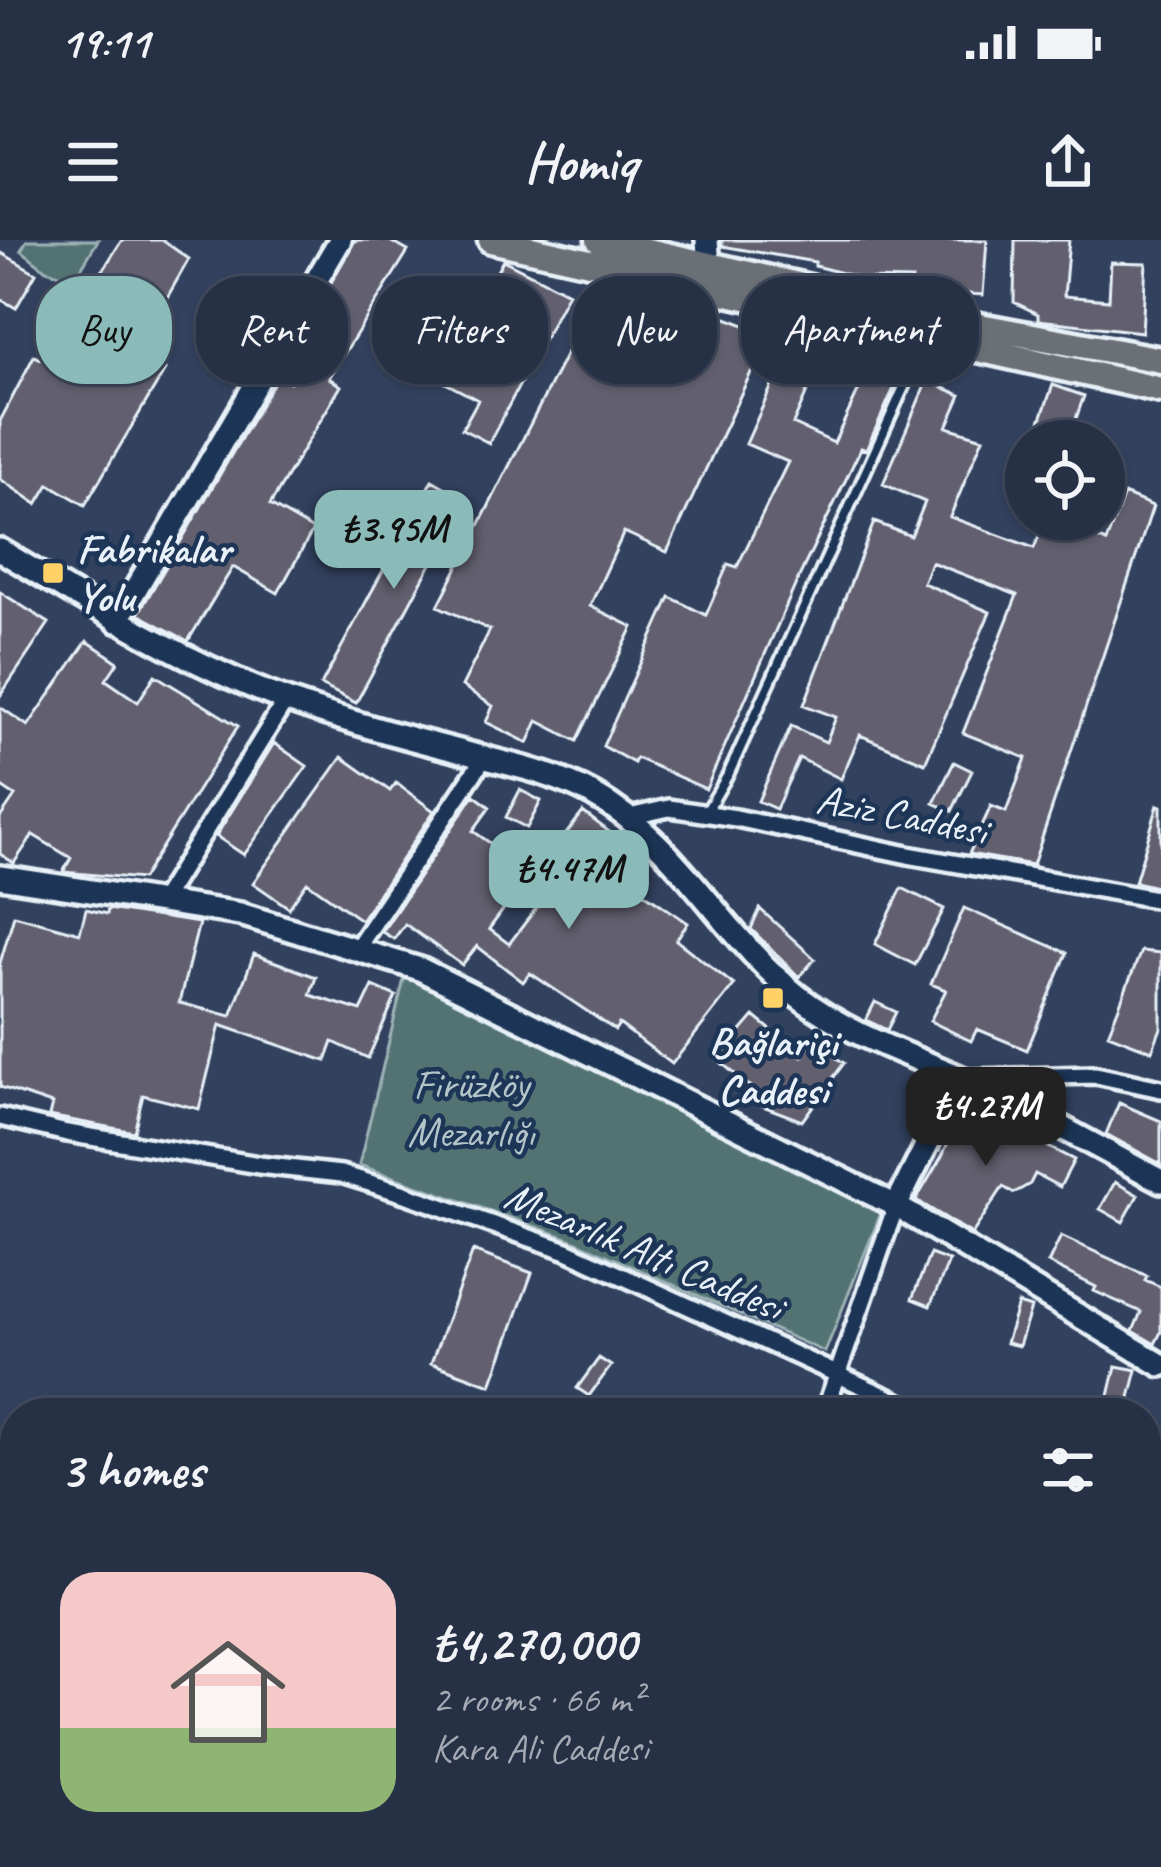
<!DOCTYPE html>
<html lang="en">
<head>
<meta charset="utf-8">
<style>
  :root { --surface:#263146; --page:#2e394d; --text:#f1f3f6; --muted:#a4a9b3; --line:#424c5f; --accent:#8bbbb9 }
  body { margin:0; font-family:Caveat,sans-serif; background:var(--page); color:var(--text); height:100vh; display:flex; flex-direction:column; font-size:45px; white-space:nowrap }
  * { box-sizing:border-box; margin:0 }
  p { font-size:39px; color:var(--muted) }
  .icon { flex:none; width:66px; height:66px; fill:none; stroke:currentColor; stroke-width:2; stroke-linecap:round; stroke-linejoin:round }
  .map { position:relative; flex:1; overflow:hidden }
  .panel { position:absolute; left:0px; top:1158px; width:1161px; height:471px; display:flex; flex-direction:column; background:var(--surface); border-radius:48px 48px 0 0; box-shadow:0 3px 9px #0004,0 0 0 3px var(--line) }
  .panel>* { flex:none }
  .hud { position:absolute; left:36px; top:36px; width:1089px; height:108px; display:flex; gap:24px }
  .tools { position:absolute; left:1005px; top:180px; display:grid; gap:24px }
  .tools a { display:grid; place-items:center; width:120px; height:120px; border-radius:50%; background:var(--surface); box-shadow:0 3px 9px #0004,0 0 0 3px var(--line); font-size:60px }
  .price { position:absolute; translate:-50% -102px; padding:0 27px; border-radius:24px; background:var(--accent); color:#111; font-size:39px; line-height:78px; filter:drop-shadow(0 3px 6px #0008) }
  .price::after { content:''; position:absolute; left:50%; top:72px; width:36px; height:27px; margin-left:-18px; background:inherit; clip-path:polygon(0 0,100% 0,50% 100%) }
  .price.active { background:#222; color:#fff }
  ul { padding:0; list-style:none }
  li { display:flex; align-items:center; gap:36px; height:300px; padding:0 60px }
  li span { display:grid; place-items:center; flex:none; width:336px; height:240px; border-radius:36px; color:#555 }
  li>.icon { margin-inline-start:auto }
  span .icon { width:144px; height:144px; fill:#fffc; stroke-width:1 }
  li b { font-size:51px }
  h2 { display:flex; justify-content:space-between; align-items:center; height:144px; padding:0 60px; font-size:51px }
  .tag { padding:0 42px; border-radius:48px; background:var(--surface); box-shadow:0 3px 9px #0004,0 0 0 3px var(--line); font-size:42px; line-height:108px }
  .tag.active { background:var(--accent); color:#111 }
  .status { display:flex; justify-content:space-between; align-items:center; height:84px; padding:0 60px; background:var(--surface); direction:ltr }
  .status svg { height:33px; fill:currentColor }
  header { display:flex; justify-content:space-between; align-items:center; height:156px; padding:0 60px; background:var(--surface); font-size:54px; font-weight:600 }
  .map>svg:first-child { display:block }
</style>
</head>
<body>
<div class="status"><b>19:11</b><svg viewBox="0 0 49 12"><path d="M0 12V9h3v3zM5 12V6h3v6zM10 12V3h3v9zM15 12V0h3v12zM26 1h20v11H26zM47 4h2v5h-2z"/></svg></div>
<header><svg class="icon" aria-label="menu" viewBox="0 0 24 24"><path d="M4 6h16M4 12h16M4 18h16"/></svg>Homiq<svg class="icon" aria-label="share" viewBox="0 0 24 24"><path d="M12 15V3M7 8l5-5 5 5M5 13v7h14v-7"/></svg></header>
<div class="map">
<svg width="1161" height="1627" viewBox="0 0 1161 1627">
  <rect width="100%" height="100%" fill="#32415e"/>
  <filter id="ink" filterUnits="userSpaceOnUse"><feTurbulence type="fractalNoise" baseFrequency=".00833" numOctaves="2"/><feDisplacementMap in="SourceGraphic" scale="24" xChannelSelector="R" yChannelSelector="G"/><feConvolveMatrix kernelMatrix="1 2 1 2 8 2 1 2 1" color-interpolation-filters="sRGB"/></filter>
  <g filter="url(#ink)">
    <!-- green -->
    <path fill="#537373" stroke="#9eb2b6" stroke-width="3" d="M 27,0 L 98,0 L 75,39 L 46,30 L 21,10 Z
      M 405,735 L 881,973 L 825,1112 L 570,999 L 359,925 Z"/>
    <!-- building -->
    <path fill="#625e6e" stroke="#e8f1f8" stroke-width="3" d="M 122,0 L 162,0 L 189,19 L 148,91 L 144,88 L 131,109 L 165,130 L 85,265 L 49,244 L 37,264 L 0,239 L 0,181 L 34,116 L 45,121 Z
      M 355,0 L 388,0 L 408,11 L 329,138 L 341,146 L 270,265 L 313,290 L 278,353 L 233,327 L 188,401 L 138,374 L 277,137 L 290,142 L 312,111 L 296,104 Z
      M 722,0 L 987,0 L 983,55 L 911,50 L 912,40 L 865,39 L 815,26 L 815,22 L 722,6 Z
      M 1015,0 L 1069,0 L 1064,56 L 1109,60 L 1111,22 L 1146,23 L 1142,92 L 1038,80 L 1038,74 L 1014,62 Z
      M 0,12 L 36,33 L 16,68 L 0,59 Z
      M 503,20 L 568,53 L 489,203 L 462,189 L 478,160 L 440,140 Z
      M 601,45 L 685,77 L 691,65 L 769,94 L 667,312 L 624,292 L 590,366 L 633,387 L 577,501 L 538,481 L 528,503 L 486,482 L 493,466 L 462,446 L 490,390 L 438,366 Z
      M 789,107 L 821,120 L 793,184 L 834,203 L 876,113 L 904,126 L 866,210 L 861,208 L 798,339 L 706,549 L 636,518 L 634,523 L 603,506 L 670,357 L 706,375 L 728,324 L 737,327 L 788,222 L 746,204 Z
      M 927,141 L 961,155 L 947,187 L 983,198 L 950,277 L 1034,308 L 1046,279 L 1057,279 L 1106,302 L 1124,254 L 1153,266 L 1033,625 L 969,614 L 991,566 L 1006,572 L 1026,518 L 963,493 L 1017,355 L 931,322 L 923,343 L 990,372 L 925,523 L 860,495 L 841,539 L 799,518 L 776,569 L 758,561 L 791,486 L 826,502 L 836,477 L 804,465 L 874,282 L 911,296 L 925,262 L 883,244 Z
      M 1053,145 L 1084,156 L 1068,201 L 1033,201 Z
      M 432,240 L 466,259 L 356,463 L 321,445 Z
      M 0,352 L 49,383 L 0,456 Z
      M 87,401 L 118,422 L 106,440 L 138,462 L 155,435 L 238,486 L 142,639 L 63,632 L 71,618 L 33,595 L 14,623 L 0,614 L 0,578 L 15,556 L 0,546 L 0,467 L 28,486 Z
      M 274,503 L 307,526 L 244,615 L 216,596 Z
      M 342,517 L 390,551 L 396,543 L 434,571 L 361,680 L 307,642 L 289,668 L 253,643 Z
      M 954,522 L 972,531 L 952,571 L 934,563 Z
      M 520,550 L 541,561 L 527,588 L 506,577 Z
      M 474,555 L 490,567 L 473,591 L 531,632 L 489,689 L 509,704 L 572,621 L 555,608 L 583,572 L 628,606 L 610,630 L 688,683 L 676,700 L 734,745 L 672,824 L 619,784 L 615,790 L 530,733 L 523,742 L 477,706 L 462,725 L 405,684 L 394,699 L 382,692 Z
      M 1158,565 L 1161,566 L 1161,648 L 1135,642 Z
      M 902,648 L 944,669 L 915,725 L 875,704 Z
      M 964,668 L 1067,713 L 1027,810 L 977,789 L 971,801 L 930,781 L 946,750 L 931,744 Z
      M 86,669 L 107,674 L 108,669 L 199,683 L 179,763 L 231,776 L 254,714 L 316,737 L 310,755 L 361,771 L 373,746 L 396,756 L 368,818 L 333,802 L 326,821 L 220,785 L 199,869 L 143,855 L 134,892 L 49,876 L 52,864 L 0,847 L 0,723 L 14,675 L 80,693 Z
      M 760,669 L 815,719 L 799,737 L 751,689 Z
      M 1141,711 L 1161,713 L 1161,788 L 1152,811 L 1108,794 Z
      M 875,762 L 896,772 L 887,790 L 866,780 Z
      M 754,776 L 802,816 L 812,801 L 844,823 L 802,881 L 763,866 L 767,861 L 717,819 Z
      M 1119,863 L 1161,881 L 1161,924 L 1106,894 Z
      M 965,865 L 1074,920 L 1060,947 L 1035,934 L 1030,944 L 1014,953 L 1003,947 L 972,994 L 916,960 L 942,916 Z
      M 1115,942 L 1138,955 L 1123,982 L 1100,969 Z
      M 1061,996 L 1147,1036 L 1145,1040 L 1161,1047 L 1161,1092 L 1155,1104 L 1133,1091 L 1141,1072 L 1094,1051 L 1096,1047 L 1048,1023 Z
      M 473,1011 L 532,1033 L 491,1145 L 431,1123 Z
      M 930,1014 L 949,1021 L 930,1066 L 912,1059 Z
      M 1018,1064 L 1031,1068 L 1019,1106 L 1006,1103 Z
      M 599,1118 L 611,1126 L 589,1156 L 577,1148 Z
      M 1116,1126 L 1137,1130 L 1126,1173 L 1105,1173 Z"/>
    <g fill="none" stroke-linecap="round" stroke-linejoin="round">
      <defs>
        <path id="lane" d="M 705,574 L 729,533 L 924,103"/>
        <path id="street" d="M 629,577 L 669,568 L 736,578 L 908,615 L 1161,660
          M 161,662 L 286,460
          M 357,708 L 484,518
          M 968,838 L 1096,835 L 1161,849
          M 0,877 L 67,893 L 259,925 L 341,934 L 405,954 L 567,1011 L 922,1173
          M 824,1173 L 896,966
          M 1146,1281 L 1161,1288
          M 0,1435 L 15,1441
          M 1146,1498 L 1161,1501
          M 304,1614 L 359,1627
          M 131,1627 L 135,1614
          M 684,1627 L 688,1614
          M 847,1627 L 861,1614
          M 1022,1627 L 1024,1614
          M 1084,1627 L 1097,1622 L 1098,1614
          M 1153,1627 L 1161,1620"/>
        <path id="secondary" d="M 707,0 L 709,27
          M 0,310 C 96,368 191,427 297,464 C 352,483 407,498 463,512 C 506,524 552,532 592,554 C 678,601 722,696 798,756 C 855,800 921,818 984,848 C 1044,876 1102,910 1161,941
          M 117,381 L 340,0
          M 0,637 L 240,674 L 420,729 L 896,966 L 1161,1125
          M 896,966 L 960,838"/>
        <path id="primary" d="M 491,0 L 1161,150
          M 599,0 L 969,84 L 1161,120"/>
      </defs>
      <!-- lane casing -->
      <use href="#lane" stroke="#e8f1f8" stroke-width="16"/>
      <!-- street casing -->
      <use href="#street" stroke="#e8f1f8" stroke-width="24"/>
      <!-- secondary casing -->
      <use href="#secondary" stroke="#e8f1f8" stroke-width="30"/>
      <!-- primary casing -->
      <use href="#primary" stroke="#e8f1f8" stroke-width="33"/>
      <!-- lane -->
      <use href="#lane" stroke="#1d3557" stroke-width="8"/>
      <!-- street -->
      <use href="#street" stroke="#1d3557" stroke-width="15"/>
      <!-- secondary -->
      <use href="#secondary" stroke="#1d3557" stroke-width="21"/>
      <!-- primary -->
      <use href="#primary" stroke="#6b6f75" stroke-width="24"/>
    </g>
  </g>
  <!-- markers -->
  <g fill="#ffd166" stroke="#1d3557" stroke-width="4.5">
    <rect x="41" y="321" width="24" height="24" rx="6"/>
    <rect x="761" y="746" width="24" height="24" rx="6"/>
  </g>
  <g text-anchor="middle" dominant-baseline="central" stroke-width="9" stroke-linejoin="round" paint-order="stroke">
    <!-- poi labels -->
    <g font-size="42" font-weight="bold" fill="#e8f1f8" stroke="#1d3557" text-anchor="start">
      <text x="77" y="309">Fabrikalar<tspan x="77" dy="48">Yolu</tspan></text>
      <text x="773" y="802" text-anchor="middle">Bağlariçi<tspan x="773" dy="48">Caddesi</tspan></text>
    </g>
    <!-- street labels -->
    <g font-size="42" fill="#e8f1f8" stroke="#1d3557">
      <text transform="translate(902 575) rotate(11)">Aziz Caddesi</text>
      <text transform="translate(644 1011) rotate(23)">Mezarlık Altı Caddesi</text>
    </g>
    <!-- park labels -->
    <g font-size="42" fill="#b4c5c9" stroke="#1d3557">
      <text x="471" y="844">Firüzköy<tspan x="471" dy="48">Mezarlığı</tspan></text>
    </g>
  </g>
</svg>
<div class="tools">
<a><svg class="icon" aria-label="locate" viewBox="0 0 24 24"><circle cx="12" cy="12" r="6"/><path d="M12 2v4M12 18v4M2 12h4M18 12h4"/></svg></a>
</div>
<b class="price" style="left:394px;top:352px">₺3.95M</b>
<b class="price" style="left:569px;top:692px">₺4.47M</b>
<b class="price active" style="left:986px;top:929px">₺4.27M</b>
<div class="hud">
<a class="tag active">Buy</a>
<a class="tag">Rent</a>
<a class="tag">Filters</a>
<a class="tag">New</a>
<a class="tag">Apartment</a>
</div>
<section class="panel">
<h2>3 homes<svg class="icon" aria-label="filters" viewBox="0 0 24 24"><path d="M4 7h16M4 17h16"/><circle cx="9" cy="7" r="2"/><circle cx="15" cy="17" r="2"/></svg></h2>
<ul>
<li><span style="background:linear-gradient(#f6c9c9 65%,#8fb573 0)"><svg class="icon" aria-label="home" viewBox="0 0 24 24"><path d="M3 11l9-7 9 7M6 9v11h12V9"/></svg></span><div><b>₺4,270,000</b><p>2 rooms · 66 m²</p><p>Kara Ali Caddesi</p></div></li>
</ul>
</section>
</div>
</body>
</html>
